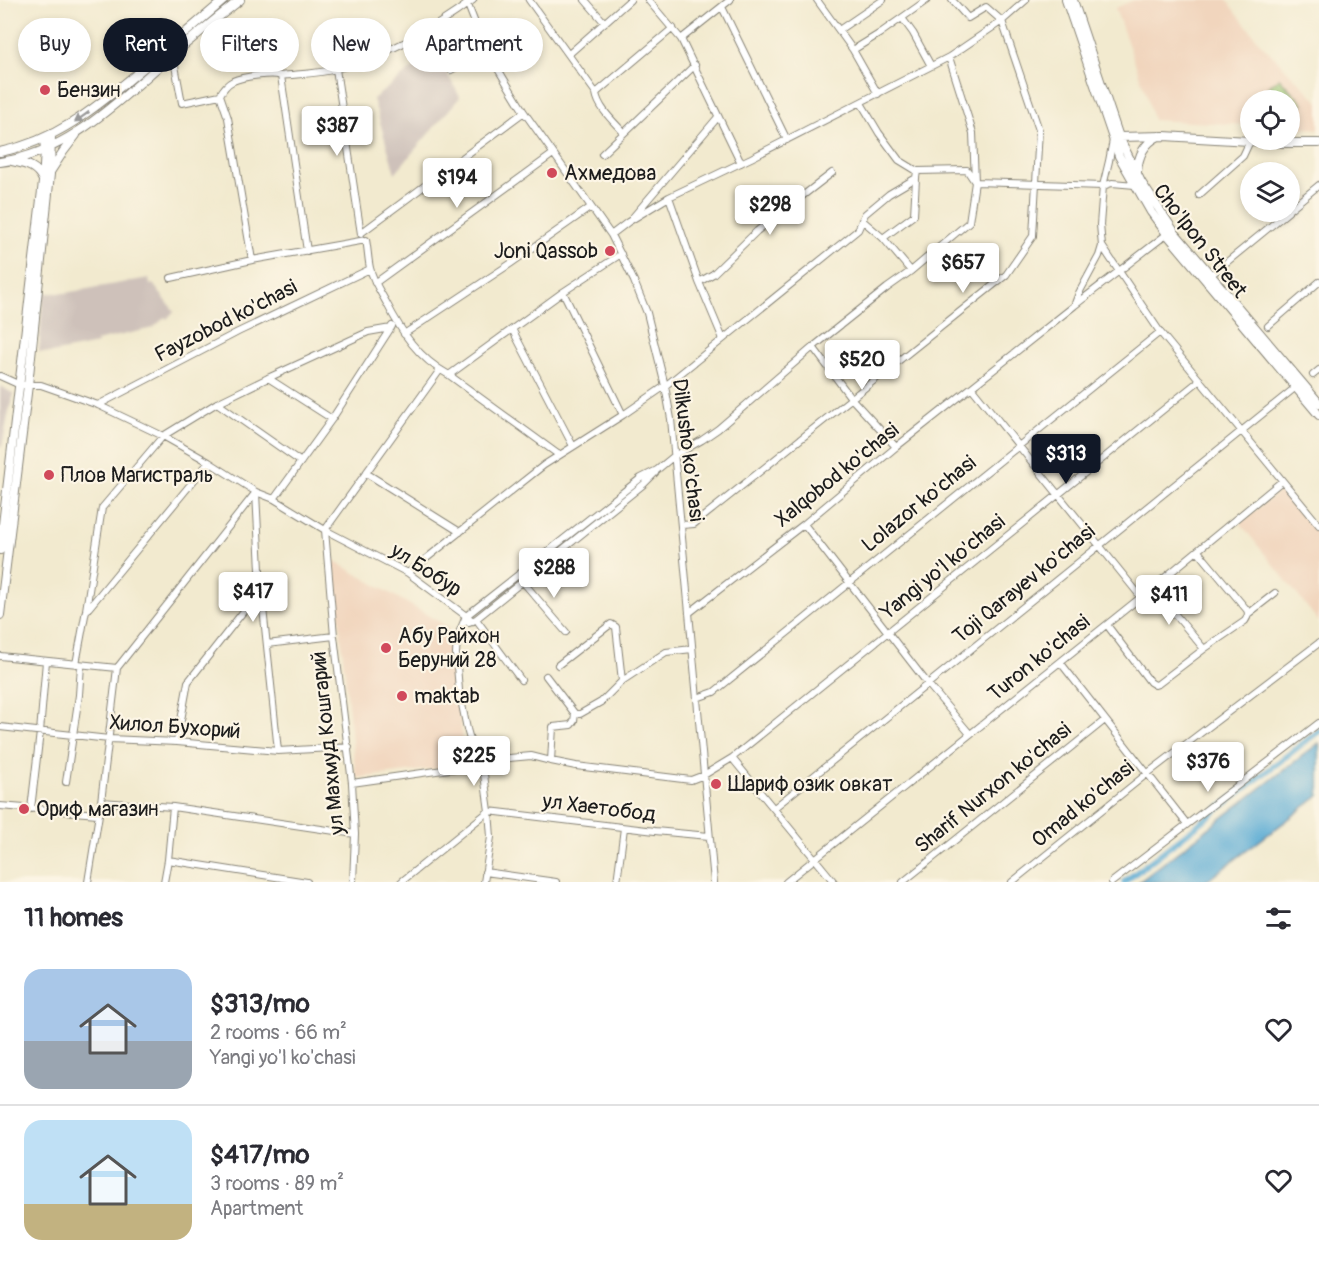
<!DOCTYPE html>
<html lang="en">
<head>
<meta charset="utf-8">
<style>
  :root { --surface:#fff; --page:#f2f2f3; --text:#2b2b33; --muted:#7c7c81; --line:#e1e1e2; --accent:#111827 }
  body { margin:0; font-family:Pangolin,sans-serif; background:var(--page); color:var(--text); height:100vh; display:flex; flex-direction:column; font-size:22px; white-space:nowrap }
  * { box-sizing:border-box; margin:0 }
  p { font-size:20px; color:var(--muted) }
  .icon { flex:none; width:33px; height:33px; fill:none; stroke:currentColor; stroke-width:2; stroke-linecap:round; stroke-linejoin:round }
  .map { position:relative; height:882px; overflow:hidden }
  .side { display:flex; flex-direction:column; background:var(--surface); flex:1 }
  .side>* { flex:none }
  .hud { position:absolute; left:18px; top:18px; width:600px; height:54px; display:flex; gap:12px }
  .tools { position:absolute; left:1240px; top:90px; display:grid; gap:12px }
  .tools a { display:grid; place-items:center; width:60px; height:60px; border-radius:50%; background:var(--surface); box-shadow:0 3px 9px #0003; font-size:30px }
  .price { position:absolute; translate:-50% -51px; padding:0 14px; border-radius:6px; background:#fff; color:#222; font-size:20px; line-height:39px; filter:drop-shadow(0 2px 3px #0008) }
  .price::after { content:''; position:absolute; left:50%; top:36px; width:18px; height:14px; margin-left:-9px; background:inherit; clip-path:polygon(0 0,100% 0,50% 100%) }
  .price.active { background:var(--accent); color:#fff }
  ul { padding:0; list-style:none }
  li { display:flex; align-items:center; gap:18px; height:150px; padding:0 24px }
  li+li { border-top:2px solid var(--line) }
  li span { display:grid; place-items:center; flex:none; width:168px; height:120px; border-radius:18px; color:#555 }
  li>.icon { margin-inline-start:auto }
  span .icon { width:72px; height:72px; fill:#fffc; stroke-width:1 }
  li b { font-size:26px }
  h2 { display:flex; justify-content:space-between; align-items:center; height:72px; padding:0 24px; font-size:26px }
  .chip { padding:0 21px; border-radius:27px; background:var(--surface); box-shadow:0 3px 9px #0003; font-size:21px; line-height:54px }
  .chip.active { background:var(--accent); color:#fff }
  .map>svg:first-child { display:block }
</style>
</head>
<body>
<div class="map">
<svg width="1319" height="882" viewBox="0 0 1319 882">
  <rect width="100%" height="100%" fill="#fcf5e5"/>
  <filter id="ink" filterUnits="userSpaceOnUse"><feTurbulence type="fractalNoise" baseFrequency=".0167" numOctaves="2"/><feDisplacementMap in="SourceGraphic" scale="12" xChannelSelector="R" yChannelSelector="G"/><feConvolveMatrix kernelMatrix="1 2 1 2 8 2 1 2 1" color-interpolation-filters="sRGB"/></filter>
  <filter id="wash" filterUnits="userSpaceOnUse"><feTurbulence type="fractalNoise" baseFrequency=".008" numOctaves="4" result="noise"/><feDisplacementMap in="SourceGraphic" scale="24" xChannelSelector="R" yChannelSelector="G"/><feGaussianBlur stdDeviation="1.35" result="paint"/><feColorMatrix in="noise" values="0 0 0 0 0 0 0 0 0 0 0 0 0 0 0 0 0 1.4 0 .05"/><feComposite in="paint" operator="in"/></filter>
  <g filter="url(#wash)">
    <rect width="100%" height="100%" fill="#f2eacf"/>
    <!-- built -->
    <path fill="#f1d5bd" d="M 1134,0 L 1227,0 L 1260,43 L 1319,102 L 1319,129 L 1290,127 L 1290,100 L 1251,100 L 1251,125 L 1153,120 L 1147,96 L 1115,8 Z
      M 1282,489 L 1319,535 L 1319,622 L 1240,523 Z
      M 333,560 L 448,627 L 466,765 L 356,778 Z"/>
    <!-- industrial -->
    <path fill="#cec1ba" d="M 435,51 L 460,97 L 395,173 L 373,99 Z
      M 149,278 L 150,285 L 153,284 L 174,311 L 167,319 L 165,317 L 153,328 L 96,341 L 97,344 L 51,353 L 39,352 L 43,293 L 65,293 Z
      M 0,386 L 14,394 L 10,406 L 2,446 L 0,447 Z"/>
    <!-- green -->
    <path fill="#a0cd7a" stroke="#5e744b" stroke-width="1.5" d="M 163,18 L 173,31 L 150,48 L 141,35 Z
      M 1279,78 L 1303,104 L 1290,117 L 1290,100 L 1272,100 L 1264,91 Z"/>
    <!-- water -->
    <path fill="#59aad4" stroke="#3a6378" stroke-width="1.5" d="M 1319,743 L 1319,796 L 1205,882 L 1139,882 Z"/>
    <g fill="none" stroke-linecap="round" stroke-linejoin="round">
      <!-- canal -->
      <path stroke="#59aad4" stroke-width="6" d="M 1124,882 L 1319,731"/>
    </g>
  </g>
  <g filter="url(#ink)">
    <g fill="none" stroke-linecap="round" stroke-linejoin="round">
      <defs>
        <path id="minor" d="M 466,0 L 484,46 L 524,112 L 611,235 L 634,281 L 647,313 L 665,386 L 671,419 L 714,882
          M 529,0 L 596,93 C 598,108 614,122 624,133
          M 585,0 L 604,22
          M 648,0 L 681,39
          M 730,0 L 681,39 L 741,163
          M 817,0 L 853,50 L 878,94
          M 722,7 L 787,140
          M 902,18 L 913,33 L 931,66
          M 839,30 L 883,0
          M 853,50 L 879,34 L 927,0
          M 569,54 L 630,0
          M 173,55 L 182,103 L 220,95 C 223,89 227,84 233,81 C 242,77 272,72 281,76 C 299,74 318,74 336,69 C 386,55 432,31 473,0
          M 336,69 L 361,234
          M 451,70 L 486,51
          M 281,76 L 307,251
          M 596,93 L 673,28
          M 220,95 L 228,118 L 252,260
          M 861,103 L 879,133 L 899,160 L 917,171 L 967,170 L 975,182 L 1103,186 L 1112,183 L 1135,185
          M 602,154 L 695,65
          M 1199,195 L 1243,156 L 1250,141
          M 669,197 L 699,282 L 723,339
          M 1290,209 L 1319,185
          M 633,217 L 718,117
          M 862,220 L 883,238 L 911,271
          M 361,233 L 524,112
          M 611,235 L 628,222 L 669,197 L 751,158 L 949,57 L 1002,21 L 1026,0
          M 883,238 L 914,215 L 916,178
          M 1102,246 L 1160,332 L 1319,525
          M 1211,275 L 1288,212
          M 171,278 L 252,260 L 366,240 C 368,250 368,259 370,268 C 373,281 380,291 386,302 C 402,333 418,358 449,375 L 559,455
          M 699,282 L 713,274 L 757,231 L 832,173
          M 375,283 L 553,154
          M 563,292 L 623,415
          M 1075,305 L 1167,234
          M 1268,326 L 1319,282
          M 512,329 L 573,446
          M 404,334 L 510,264 L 591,207
          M 813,347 L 851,398 L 896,447
          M 449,375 L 563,292 L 621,254
          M 1313,375 L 1319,370
          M 0,376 L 20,385 L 41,385 L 98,405 L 163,436 L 209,462 L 256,492 L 274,499 L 325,530 L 408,573 L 473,621
          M 268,378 L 332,419
          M 972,388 L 1141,597
          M 217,403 L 301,462
          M 98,405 L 238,332 L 370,269
          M 366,473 L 460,532
          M 256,493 L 261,589 L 278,751
          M 274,499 L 332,419 L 392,326
          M 804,524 L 928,684 L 970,734
          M 682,525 L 694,524 L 1006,275 L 1033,236 L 1039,130 L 1002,21 L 986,7 L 968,18 L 952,0
          M 325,530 L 334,636 L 352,783 L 355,834 L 353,882
          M 325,530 L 440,370
          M 408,573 L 544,465 L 623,415 L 665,386 L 858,230 L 865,214 L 889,194 L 916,178 L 917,171
          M 523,582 L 566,632
          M 1153,588 L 1204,649
          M 87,610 L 209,462
          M 689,613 L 804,524 L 896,447 L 1074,306 L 1079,293 L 1099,256 L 1102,246 L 1100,225 L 1103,186 L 1109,161 L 1113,140
          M 1248,614 L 1275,593
          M 476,619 L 521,680
          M 469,622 L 476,619 L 644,484 L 655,473
          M 1107,625 L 1150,682 L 1155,685 L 1158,684 L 1204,649 L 1245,621 C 1248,617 1249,614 1247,610 L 1198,551
          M 267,644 L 334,636
          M 0,656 L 117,668
          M 1060,662 L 1187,824
          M 76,664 L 86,610 L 102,508 L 163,436 L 217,403 L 268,378 L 368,332 L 391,328
          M 558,665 L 611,624 L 616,627 L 622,681
          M 546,676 L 575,714 L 580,714 L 601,702 L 622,681 L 666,652 L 692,649
          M 697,698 L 714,692 L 1160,332
          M 0,727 L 109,739 L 177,742 L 278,751 L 349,747
          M 177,742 L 188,682 L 261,589
          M 732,758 L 834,882
          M 482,760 L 489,811 L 491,837 L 484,882
          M 476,761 L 467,729 L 459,690 L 456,654 L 457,638 L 466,616 L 641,478 L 657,470 L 674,456 L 702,440 L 718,429 L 813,347 L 887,288 L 911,271 L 969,222 L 975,182 L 973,133 L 949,57
          M 551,761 L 553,727 L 571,725 L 574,721 L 575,714
          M 66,782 L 79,695 L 81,665
          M 352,783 L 471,766 L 476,761 L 531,756 L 551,761 L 576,766 L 691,780 L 704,775 L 732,758 L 1200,380
          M 101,802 L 173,807 L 355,834
          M 0,806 L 98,814
          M 774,808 L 1296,387
          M 31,809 L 40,732 L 46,661
          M 168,860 L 307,882
          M 485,872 L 556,882
          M 88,882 L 101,802 L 117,668 L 256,492
          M 164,882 L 168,860 L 173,807
          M 401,882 L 489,811 L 655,831 L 709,836
          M 617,882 L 624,828
          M 786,882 L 1141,597 L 1282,481
          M 903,882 L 1105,720
          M 1012,882 L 1148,773 L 1319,643
          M 1112,882 L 1319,723"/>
        <path id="major" d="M 1066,0 L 1119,156 L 1151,212 L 1167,234 L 1319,415
          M 1073,0 L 1119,137 L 1141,182 L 1175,233 L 1319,403
          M 1117,138 L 1119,137 L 1164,136 L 1283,143 L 1319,143
          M 0,152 C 55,141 93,110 135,75 C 165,50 195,25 224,0
          M 12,161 C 26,164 37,166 43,180
          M 0,162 C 64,154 112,107 158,67 C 185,44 212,22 240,0
          M 50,172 L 63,152 L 76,135
          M 1137,172 C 1138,157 1144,143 1159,136
          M 0,550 L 43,182 L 45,150 L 44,139
          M 0,615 L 28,385 L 50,174 L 51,136"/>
      </defs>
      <!-- minor casing -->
      <use href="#minor" stroke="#878376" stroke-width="8"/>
      <!-- major casing -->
      <use href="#major" stroke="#878376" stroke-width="10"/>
      <!-- minor -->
      <use href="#minor" stroke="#fff" stroke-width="6"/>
      <!-- major -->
      <use href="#major" stroke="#fff" stroke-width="8"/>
    </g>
    <!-- one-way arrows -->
    <defs><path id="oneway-solid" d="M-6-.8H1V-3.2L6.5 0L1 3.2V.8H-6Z" transform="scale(1.5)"/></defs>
    <use fill="#999" href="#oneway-solid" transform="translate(82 117) rotate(145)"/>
  </g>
  <!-- markers -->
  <g fill="#d1495b" stroke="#fcf5e5" stroke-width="2">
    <circle cx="45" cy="90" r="6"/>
    <circle cx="552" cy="173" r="6"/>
    <circle cx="610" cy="251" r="6"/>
    <circle cx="49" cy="475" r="6"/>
    <circle cx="386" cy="648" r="6"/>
    <circle cx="402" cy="696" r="6"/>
    <circle cx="716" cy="784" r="6"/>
    <circle cx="24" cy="809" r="6"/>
  </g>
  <g text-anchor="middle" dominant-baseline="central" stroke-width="4.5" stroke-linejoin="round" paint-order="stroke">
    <!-- poi labels -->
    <g font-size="21" fill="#1c1c1c" stroke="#fcf5e5" text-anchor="start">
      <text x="57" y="90">Бензин</text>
      <text x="564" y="173">Ахмедова</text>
      <text x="598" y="251" text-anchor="end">Joni Qassob</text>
      <text x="61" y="475">Плов Магистраль</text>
      <text x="398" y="636">Абу Райхон<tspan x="398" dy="24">Беруний 28</tspan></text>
      <text x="414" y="696">maktab</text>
      <text x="728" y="784">Шариф озик овкат</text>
      <text x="36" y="809">Ориф магазин</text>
    </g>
    <!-- street labels -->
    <g font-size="21" fill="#1c1c1c" stroke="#fcf5e5">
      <text transform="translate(1200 241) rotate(52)">Cho'lpon Street</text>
      <text transform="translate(226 321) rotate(-27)">Fayzobod ko'chasi</text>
      <text transform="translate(688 450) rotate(83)">Dilkusho ko'chasi</text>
      <text transform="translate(837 475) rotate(-39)">Xalqobod ko'chasi</text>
      <text transform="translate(919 504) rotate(-39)">Lolazor ko'chasi</text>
      <text transform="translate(943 567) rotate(-39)">Yangi yo'l ko'chasi</text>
      <text transform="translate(426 570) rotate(33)">ул Бобур</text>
      <text transform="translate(1024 584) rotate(-39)">Toji Qarayev ko'chasi</text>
      <text transform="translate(1039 658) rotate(-39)">Turon ko'chasi</text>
      <text transform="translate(175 727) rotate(4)">Хилол Бухорий</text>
      <text transform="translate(328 743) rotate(-96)">ул Махмуд Кошгарий</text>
      <text transform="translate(993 788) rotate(-39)">Sharif Nurxon ko'chasi</text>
      <text transform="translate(1083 804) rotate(-39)">Omad ko'chasi</text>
      <text transform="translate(599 808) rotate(7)">ул Хаетобод</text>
    </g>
  </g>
</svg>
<div class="tools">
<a><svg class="icon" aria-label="locate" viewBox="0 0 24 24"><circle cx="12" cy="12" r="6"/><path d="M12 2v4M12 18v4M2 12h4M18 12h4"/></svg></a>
<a><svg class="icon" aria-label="layers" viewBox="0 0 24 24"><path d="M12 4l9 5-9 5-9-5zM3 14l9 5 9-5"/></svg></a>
</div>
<b class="price" style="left:337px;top:157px">$387</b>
<b class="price" style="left:457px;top:209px">$194</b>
<b class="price" style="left:770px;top:236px">$298</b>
<b class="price" style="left:963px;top:294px">$657</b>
<b class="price" style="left:862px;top:391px">$520</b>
<b class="price active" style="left:1066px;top:485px">$313</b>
<b class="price" style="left:554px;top:599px">$288</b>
<b class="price" style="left:253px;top:623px">$417</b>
<b class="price" style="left:1169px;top:626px">$411</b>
<b class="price" style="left:474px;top:787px">$225</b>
<b class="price" style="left:1208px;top:793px">$376</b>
<div class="hud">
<a class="chip">Buy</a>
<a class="chip active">Rent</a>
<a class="chip">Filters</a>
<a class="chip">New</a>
<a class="chip">Apartment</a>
</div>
</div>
<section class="side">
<h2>11 homes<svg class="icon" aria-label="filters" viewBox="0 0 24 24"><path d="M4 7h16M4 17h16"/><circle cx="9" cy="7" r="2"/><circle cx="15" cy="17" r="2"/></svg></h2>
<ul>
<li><span style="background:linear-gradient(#a9c7e8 60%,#9aa5b1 0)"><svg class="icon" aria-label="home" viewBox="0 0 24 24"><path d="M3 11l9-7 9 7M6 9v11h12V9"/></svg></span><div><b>$313/mo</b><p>2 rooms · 66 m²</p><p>Yangi yo'l ko'chasi</p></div><svg class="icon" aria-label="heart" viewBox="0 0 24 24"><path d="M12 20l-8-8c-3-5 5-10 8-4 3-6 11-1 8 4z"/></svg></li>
<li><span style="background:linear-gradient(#bfe0f5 70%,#c2b280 0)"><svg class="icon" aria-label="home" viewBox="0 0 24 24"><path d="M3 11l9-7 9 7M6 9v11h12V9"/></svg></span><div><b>$417/mo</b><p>3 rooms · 89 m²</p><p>Apartment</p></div><svg class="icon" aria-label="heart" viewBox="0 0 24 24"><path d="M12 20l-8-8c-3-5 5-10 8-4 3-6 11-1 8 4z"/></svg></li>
</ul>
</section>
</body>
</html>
